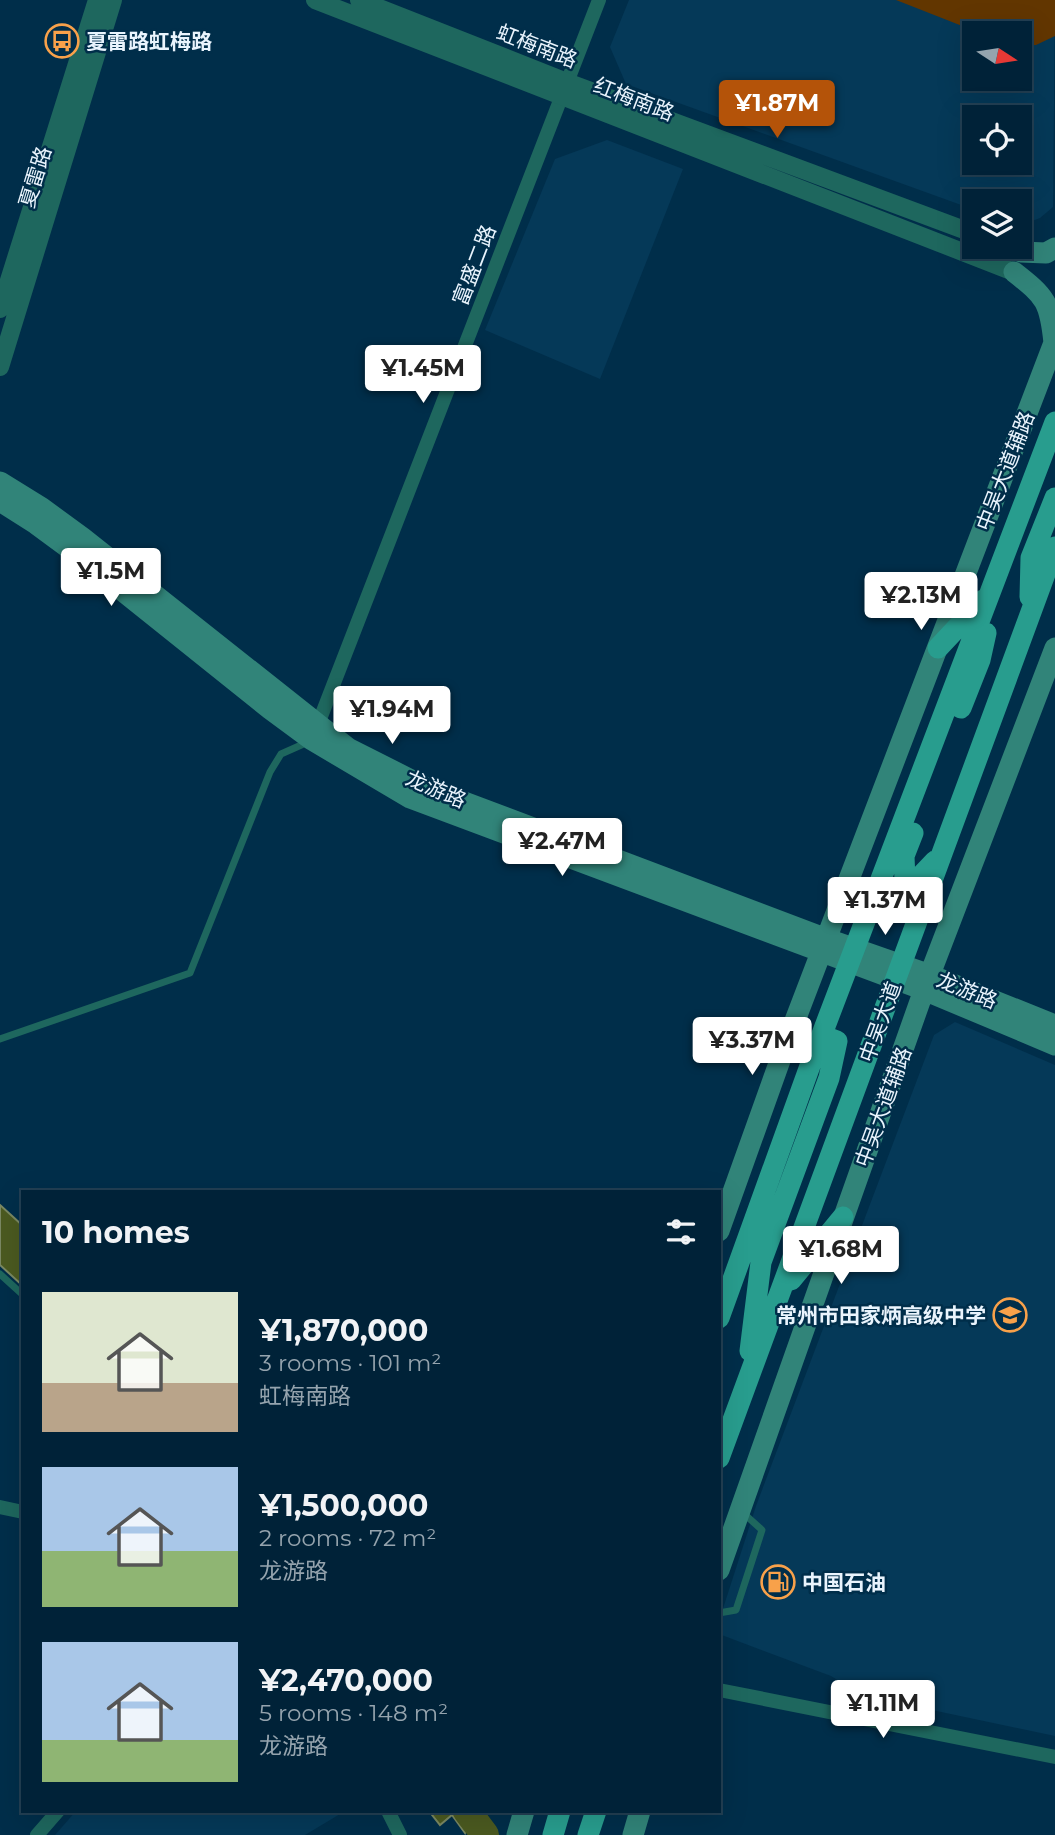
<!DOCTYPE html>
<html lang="en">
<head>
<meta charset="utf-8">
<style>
  :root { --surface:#002238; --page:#0a2a40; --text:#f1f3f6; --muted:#95a4ae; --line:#223f53; --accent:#b45309 }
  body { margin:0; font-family:Montserrat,"Noto Sans SC",sans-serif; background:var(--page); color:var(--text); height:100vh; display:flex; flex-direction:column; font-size:26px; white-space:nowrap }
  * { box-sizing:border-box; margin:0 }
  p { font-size:23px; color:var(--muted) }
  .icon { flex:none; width:38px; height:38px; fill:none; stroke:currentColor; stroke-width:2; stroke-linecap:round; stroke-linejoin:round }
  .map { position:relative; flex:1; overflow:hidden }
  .side { position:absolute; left:21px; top:1190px; width:700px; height:623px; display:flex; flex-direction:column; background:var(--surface); border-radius:0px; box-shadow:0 7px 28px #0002,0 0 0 2px var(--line) }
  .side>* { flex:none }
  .needle { width:46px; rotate:102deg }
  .fabs { position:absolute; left:962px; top:21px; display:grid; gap:14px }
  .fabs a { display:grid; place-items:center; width:70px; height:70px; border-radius:0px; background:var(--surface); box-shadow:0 7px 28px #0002,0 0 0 2px var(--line); font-size:35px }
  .price { position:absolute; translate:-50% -60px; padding:0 16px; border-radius:7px; background:#fff; color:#222; font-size:23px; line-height:46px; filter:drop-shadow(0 2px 4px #0008) }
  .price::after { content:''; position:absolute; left:50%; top:42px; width:21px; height:16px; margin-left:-10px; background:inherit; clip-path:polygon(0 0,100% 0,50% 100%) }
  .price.on { background:var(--accent); color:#fff }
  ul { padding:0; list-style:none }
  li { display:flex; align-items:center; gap:21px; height:175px; padding:0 21px }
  li span { display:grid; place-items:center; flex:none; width:196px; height:140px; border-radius:0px; color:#555 }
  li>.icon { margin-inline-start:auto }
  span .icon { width:84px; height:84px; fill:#fffc; stroke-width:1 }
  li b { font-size:30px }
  h2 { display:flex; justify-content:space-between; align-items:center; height:84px; padding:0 21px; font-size:30px }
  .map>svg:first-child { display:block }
</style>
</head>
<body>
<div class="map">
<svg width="1055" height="1835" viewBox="0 0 1055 1835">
  <rect width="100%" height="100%" fill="#002e4a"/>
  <!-- built -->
  <path fill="#053958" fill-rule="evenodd" d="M 629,0 L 1055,0 L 1053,207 L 1040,218 L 1027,223 L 1020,223 L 1020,201 L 975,201 L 975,210 L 626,84 L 610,47 ZM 975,33 L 1020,33 L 1020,79 L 975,79 ZM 975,117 L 1020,117 L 1020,163 L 975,163 Z
    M 607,140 L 683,169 L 600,379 L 485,330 L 555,159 Z
    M 955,1022 L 1055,1065 L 1055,1736 L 861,1695 L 831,1676 L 719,1634 L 719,1621 L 756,1506 L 934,1035 Z
    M 76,1811 L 345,1811 L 305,1835 L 55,1835 Z"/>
  <!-- green -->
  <path fill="#623600" d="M 896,0 L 1055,0 L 1055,36 L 1036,45 L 1020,46 L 1020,33 L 980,33 Z"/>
  <!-- water -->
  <path fill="#4b5a20" stroke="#7a8862" stroke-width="2" d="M 0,1205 L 23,1226 L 23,1286 L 0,1265 Z
    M 429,1811 L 472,1811 L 472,1812 L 465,1833 L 452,1815 L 440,1825 Z"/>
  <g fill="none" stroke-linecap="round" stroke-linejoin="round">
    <!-- river -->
    <path stroke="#4b5a20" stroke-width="28" d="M 467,1811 L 485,1835"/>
    <!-- service -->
    <path stroke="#1e675e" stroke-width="7" d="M 0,1039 L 190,973 L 270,772 L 281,754 L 308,742
      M 0,1274 L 23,1295
      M 719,1613 L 736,1610 L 762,1530 L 741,1511"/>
    <!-- minor -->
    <path stroke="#1e675e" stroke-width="14" d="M 315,732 L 599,0
      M 0,1507 L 23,1512
      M 719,1690 L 1055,1757
      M 388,1811 L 400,1835
      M 37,1835 L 58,1811"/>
    <!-- tertiary -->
    <path stroke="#1e675e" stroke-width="18" d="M 315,0 L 1014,272
      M 359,0 L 567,82 L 975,234
      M 0,309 L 97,0
      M 0,367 L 113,0"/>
    <!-- secondary -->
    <path stroke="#318479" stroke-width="21" d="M 1021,252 L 1046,253 L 1055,248
      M 1014,272 C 1046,297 1050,302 1054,343
      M 0,482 L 42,508 L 83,538 L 348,748 L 427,788 L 827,939 L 930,975 L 1055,1025
      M 0,501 L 36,524 L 74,552 L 270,709 L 312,740 L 410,798 L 924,990 L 1055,1045
      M 719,1231 L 783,1052 L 1055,340
      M 719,1570 L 924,990 L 1055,648
      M 517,1835 L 524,1811
      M 633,1835 L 640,1811"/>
    <!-- primary -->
    <path stroke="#289d8e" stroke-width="21" d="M 1030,597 L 1031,558 L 1055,498
      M 938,648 L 983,600
      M 961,708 L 980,660 L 986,633
      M 913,833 L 904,856 L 905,881 L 914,883 L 935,861
      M 791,1280 L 843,1217
      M 719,1318 L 811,1063 L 1055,422
      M 750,1351 L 761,1262 L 829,1078 L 837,1041 L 829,1038 L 817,1054
      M 719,1458 L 1055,547
      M 553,1835 L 560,1811
      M 588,1835 L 596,1811"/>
  </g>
  <!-- icons -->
  <defs>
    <symbol id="bus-ring" viewBox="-11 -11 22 22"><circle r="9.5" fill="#002e4a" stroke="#f8a14a" stroke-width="1.5"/><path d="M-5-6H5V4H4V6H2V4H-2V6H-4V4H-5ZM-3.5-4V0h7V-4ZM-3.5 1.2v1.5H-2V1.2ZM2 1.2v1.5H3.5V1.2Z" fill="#f8a14a"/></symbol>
    <symbol id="school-ring" viewBox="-11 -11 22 22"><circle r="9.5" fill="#002e4a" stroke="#f8a14a" stroke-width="1.5"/><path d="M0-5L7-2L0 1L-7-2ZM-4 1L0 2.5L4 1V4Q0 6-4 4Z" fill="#f8a14a"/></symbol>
    <symbol id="fuel-ring" viewBox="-11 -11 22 22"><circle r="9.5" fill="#002e4a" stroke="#f8a14a" stroke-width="1.5"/><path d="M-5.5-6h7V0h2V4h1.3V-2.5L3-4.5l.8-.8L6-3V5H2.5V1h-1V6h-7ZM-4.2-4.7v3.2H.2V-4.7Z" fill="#f8a14a"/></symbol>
  </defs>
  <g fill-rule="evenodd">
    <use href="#bus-ring" x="43" y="22" width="38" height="38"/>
    <use href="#school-ring" x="991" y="1296" width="38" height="38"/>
    <use href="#fuel-ring" x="759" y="1563" width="38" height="38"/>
  </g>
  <g text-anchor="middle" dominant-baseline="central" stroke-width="5" stroke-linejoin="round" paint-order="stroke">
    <!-- poi labels -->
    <g font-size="21" font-weight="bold" fill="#e9f4fd" stroke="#002e4a" text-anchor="start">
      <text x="86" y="41">夏雷路虹梅路</text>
      <text x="986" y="1315" text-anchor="end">常州市田家炳高级中学</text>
      <text x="802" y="1582">中国石油</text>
    </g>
    <!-- street labels -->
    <g font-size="21" fill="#e9f4fd" stroke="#002e4a">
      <text transform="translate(537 46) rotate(21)">虹梅南路</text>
      <text transform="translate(634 99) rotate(21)">红梅南路</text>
      <text transform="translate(35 177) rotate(-73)">夏雷路</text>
      <text transform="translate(474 265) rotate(-69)">富盛二路</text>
      <text transform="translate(1005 471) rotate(-69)">中吴大道辅路</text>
      <text transform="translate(436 789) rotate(23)">龙游路</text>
      <text transform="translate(967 990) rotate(22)">龙游路</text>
      <text transform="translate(880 1022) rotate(-70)">中吴大道</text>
      <text transform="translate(883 1107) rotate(-70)">中吴大道辅路</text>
    </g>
  </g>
</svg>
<div class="fabs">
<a><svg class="needle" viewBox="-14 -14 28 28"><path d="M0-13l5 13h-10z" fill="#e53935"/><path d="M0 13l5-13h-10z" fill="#95a4ae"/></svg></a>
<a><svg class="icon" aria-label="locate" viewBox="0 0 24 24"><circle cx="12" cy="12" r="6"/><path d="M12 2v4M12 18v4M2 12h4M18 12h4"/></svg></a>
<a><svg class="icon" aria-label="layers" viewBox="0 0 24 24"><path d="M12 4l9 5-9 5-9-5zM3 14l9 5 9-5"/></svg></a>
</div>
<b class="price on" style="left:777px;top:140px">¥1.87M</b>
<b class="price" style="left:423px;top:405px">¥1.45M</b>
<b class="price" style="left:111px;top:608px">¥1.5M</b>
<b class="price" style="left:921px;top:632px">¥2.13M</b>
<b class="price" style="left:392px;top:746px">¥1.94M</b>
<b class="price" style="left:562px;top:878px">¥2.47M</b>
<b class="price" style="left:885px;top:937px">¥1.37M</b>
<b class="price" style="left:752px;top:1077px">¥3.37M</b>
<b class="price" style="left:841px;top:1286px">¥1.68M</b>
<b class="price" style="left:883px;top:1740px">¥1.11M</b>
<section class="side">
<h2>10 homes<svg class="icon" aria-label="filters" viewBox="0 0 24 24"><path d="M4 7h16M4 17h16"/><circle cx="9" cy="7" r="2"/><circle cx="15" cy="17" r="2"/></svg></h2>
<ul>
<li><span style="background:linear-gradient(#dfe7d0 65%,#b9a48a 0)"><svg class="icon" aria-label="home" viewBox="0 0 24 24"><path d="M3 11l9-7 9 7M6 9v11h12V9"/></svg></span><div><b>¥1,870,000</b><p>3 rooms · 101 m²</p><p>虹梅南路</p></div></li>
<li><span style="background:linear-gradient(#a9c7e8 60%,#8fb573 0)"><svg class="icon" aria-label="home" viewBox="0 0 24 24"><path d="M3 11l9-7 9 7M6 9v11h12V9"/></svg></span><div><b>¥1,500,000</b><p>2 rooms · 72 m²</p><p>龙游路</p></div></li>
<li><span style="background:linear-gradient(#a9c7e8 70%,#8fb573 0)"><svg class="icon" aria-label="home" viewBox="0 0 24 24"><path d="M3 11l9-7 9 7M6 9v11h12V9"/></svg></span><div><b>¥2,470,000</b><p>5 rooms · 148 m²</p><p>龙游路</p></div></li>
</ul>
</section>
</div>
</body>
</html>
